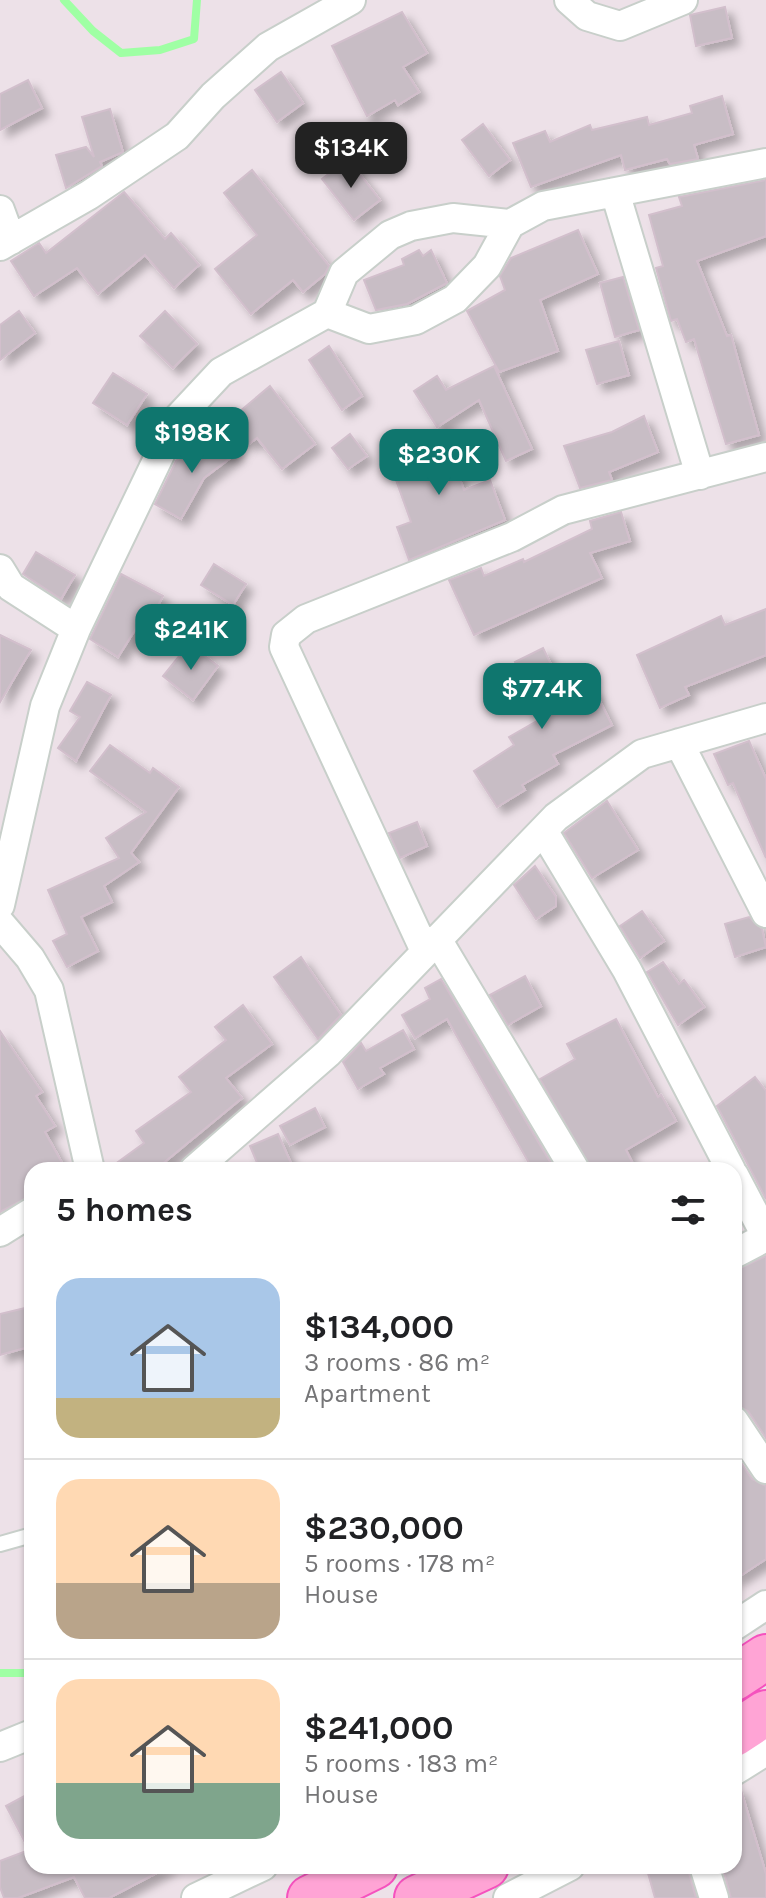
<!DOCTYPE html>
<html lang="en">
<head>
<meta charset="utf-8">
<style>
  :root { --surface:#fff; --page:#f6f6f6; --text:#202124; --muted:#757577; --line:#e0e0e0; --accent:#0f766e }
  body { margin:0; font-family:Karla,sans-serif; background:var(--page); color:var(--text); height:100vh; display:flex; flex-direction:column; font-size:30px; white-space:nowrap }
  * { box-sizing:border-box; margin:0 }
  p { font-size:26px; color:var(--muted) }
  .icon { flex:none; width:44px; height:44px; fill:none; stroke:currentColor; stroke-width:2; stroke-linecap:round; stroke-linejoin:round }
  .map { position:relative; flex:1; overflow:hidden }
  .details { position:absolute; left:24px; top:1162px; width:718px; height:712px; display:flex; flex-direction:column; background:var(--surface); border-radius:24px; box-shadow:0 2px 6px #0004 }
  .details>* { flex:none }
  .price { position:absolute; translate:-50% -68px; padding:0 18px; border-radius:16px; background:var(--accent); color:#fff; font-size:26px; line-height:52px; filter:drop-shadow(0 2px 4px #0008) }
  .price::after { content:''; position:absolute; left:50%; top:48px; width:24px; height:18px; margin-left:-12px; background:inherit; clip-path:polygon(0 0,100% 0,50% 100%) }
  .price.current { background:#222; color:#fff }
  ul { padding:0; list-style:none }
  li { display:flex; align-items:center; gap:24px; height:200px; padding:0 32px }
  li+li { border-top:2px solid var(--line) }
  li span { display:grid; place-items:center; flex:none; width:224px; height:160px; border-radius:24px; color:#555 }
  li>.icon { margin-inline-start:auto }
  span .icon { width:96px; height:96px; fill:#fffc; stroke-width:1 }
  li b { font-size:34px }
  h2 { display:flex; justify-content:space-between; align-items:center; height:96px; padding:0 32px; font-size:34px }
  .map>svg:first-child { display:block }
</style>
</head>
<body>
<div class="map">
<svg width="766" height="1898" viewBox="0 0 766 1898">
  <defs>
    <filter id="shadow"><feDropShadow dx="7" dy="7" stdDeviation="4" flood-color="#0004"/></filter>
  </defs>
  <rect width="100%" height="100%" fill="#ede1e8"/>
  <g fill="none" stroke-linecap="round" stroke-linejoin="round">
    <!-- stream -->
    <path stroke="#9fffa4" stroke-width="8" d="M 64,0 L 93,31 L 121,53 L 160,50 L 194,39 L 197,0
      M 0,1673 L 32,1673"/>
  </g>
  <!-- building -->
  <path fill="#c8bdc5" stroke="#d2bfcc" stroke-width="2" filter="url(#shadow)" d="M 725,7 L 732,38 L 696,46 L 690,15 Z
    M 402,12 L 427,53 L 403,67 L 419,92 L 398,105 L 395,100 L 367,116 L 332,46 Z
    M 281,72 L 303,103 L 277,122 L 255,90 Z
    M 28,80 L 42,108 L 0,130 L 0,94 Z
    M 722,96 L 733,134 L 694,145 L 698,159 L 670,164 L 667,159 L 625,170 L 621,155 L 531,187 L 513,143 L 545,131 L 550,142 L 590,125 L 592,130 L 647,117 L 649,125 L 692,113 L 690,106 Z
    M 110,109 L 123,152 L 100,162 L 102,166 L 66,188 L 56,155 L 86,147 L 94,157 L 82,117 Z
    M 483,124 L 510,160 L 489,176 L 462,140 Z
    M 343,163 L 351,163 L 380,200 L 354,220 L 322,179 Z
    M 252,170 L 329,266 L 325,274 L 303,292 L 293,280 L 251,314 L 215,269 L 257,235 L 224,193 Z
    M 766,180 L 766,236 L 697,261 L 727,336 L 731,335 L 759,435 L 726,444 L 694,339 L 686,342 L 677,319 L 671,321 L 656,268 L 663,266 L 649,215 L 682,206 L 679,197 Z
    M 124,192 L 165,239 L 171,233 L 199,265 L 174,288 L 145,255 L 98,294 L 77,268 L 34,296 L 11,261 L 39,243 L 46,253 Z
    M 578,230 L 598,274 L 540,300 L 558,351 L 499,372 L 467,311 L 505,290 L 500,276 L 511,258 Z
    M 419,250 L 423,256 L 431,250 L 447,283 L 407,304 L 376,310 L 364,280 L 404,265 L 402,259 Z
    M 623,277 L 639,330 L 615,337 L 600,283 Z
    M 19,311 L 35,333 L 0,360 L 0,325 Z
    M 165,311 L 197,344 L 173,368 L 140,336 Z
    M 619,341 L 629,375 L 597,384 L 586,350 Z
    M 329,346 L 362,396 L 342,410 L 309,360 Z
    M 494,366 L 532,449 L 506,461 L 479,400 L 437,427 L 414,391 L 437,376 L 446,390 Z
    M 113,373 L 147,394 L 127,425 L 93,403 Z
    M 270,386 L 315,444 L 282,469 L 257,438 L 249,444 L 227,422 Z
    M 644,416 L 658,452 L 609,472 L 612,480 L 580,488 L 564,446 L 612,432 Z
    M 443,432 L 464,490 L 490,480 L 505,520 L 409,560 L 397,527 L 411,522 L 386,452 Z
    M 350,434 L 367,456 L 348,469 L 332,448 Z
    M 210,435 L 237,453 L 204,478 L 181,519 L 155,504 L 176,461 Z
    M 621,512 L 630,541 L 590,553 L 602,578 L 474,635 L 449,580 L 481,568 L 484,576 L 523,559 L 524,562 L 592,529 L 590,521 Z
    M 36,552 L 75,575 L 61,599 L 23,574 Z
    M 214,564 L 246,584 L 233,605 L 201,585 Z
    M 121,574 L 163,596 L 147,626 L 140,622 L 118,657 L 90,639 Z
    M 766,609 L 766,655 L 685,687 L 689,695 L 660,708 L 637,655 L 721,616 L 725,625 Z
    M 0,635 L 31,650 L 0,702 Z
    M 189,644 L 218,666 L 193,700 L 163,676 Z
    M 543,648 L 569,701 L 594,689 L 612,725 L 553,755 L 558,764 L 522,785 L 525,790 L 497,807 L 474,771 L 514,745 L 509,737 L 542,718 L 515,662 Z
    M 87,682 L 111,695 L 76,761 L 58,748 L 80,717 L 70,711 Z
    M 749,741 L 766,779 L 766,858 L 733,783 L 728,785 L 714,754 Z
    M 110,745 L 150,773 L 153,768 L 179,787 L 131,853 L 139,862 L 104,886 L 112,902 L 81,917 L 98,951 L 67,967 L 53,941 L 67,934 L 48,890 L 119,858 L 106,838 L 146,812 L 90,771 Z
    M 607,801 L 638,850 L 592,878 L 564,833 Z
    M 417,822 L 427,846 L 400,858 L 389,833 Z
    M 535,866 L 556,897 L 556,906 L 536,919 L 514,885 Z
    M 642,911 L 664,941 L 640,958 L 620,926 Z
    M 749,917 L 762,929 L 766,947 L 735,957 L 725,924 Z
    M 301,957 L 341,1015 L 318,1039 L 274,977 Z
    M 663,962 L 679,984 L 684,980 L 704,1007 L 678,1025 L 647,972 Z
    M 525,976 L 541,1006 L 508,1025 L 490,995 Z
    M 441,979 L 555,1170 L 533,1170 L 447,1019 L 415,1038 L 402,1015 L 430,999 L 425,988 Z
    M 243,1005 L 272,1044 L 226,1078 L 242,1098 L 155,1170 L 107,1170 L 144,1143 L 136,1131 L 191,1092 L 179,1077 L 226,1040 L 215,1027 Z
    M 616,1019 L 658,1097 L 661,1095 L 676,1121 L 626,1150 L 636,1170 L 592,1170 L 540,1079 L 575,1059 L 567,1044 Z
    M 403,1030 L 414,1049 L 380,1068 L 384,1074 L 358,1089 L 343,1062 L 361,1043 L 366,1051 Z
    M 0,1031 L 42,1092 L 36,1096 L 55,1126 L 45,1132 L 66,1170 L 32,1170 L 32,1195 L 0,1212 Z
    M 755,1077 L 766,1091 L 766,1199 L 717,1106 Z
    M 315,1108 L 325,1127 L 290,1145 L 280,1126 Z
    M 278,1134 L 294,1170 L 260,1170 L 250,1146 Z
    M 766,1256 L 766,1438 L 748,1411 L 734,1404 L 734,1271 Z
    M 25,1308 L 32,1346 L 0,1355 L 0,1314 Z
    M 742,1464 L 752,1479 L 766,1486 L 766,1559 L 734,1580 L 734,1469 Z
    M 740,1787 L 766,1874 L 766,1898 L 731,1898 L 722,1866 L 734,1866 L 734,1788 Z
    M 32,1792 L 32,1866 L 170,1866 L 109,1898 L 85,1898 L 74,1877 L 18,1898 L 4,1898 L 0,1887 L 0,1861 L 29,1850 L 6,1806 Z
    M 646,1866 L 687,1866 L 696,1898 L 655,1898 Z"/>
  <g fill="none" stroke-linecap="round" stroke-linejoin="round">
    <defs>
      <path id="lane" d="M 0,1544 L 32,1535"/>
      <path id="street" d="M 569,0 L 587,16 L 620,26 L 683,0
        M 615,192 L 700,475
        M 0,210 L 11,240
        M 0,246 L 89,195 L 177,136 L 213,96 L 268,47 L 351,0
        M 327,313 L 369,329 L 416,320 L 455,299 L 487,266 L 510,224
        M 0,569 L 11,587 L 76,629
        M 679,743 L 766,913
        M 544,832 L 627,970 L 731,1170
        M 0,905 L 45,706 L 76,629 L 177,419 L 221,372 L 327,313 L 344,273 L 390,235 L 411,226 L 453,218 L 510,224 L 543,206 L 766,163
        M 0,923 L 30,958 L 49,990 L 90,1170
        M 437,939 L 575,1170
        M 425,951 L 284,647 L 286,635 L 306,619 L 512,537 L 563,510 L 766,457
        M 194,1170 L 328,1053 L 556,817 L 642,754 L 766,718
        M 734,1175 L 766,1236
        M 0,1232 L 32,1212
        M 734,1254 L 766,1237
        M 734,1421 L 766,1469
        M 734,1626 L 766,1605
        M 0,1747 L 32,1734
        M 734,1771 L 766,1751
        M 704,1866 L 714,1898
        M 196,1898 L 263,1866
        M 508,1898 L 570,1866"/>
      <path id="primary" d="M 734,1678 L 766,1657
        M 734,1734 L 766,1713
        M 310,1898 L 375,1866
        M 417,1898 L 486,1866"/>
    </defs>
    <!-- lane casing -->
    <use href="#lane" stroke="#c8cfca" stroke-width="18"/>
    <!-- street casing -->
    <use href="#street" stroke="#c8cfca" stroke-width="32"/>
    <!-- primary casing -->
    <use href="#primary" stroke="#f552be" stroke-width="48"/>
    <!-- lane -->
    <use href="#lane" stroke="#fff" stroke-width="14"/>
    <!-- street -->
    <use href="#street" stroke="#fff" stroke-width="28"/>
    <!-- primary -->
    <use href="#primary" stroke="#ffa4d5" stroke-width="44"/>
  </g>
</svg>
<b class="price current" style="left:351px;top:190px">$134K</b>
<b class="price" style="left:192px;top:475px">$198K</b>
<b class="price" style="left:439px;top:497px">$230K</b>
<b class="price" style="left:191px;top:672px">$241K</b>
<b class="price" style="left:542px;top:731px">$77.4K</b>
<section class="details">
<h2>5 homes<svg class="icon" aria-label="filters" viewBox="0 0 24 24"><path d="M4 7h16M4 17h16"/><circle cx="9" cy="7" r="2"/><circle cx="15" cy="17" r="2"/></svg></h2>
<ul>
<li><span style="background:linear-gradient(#a9c7e8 75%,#c2b280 0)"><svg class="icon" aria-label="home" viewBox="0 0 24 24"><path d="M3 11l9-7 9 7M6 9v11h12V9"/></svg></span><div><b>$134,000</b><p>3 rooms · 86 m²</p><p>Apartment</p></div></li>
<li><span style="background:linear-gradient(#ffd9b3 65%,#b9a48a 0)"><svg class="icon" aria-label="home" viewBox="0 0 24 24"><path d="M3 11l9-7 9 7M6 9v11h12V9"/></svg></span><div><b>$230,000</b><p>5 rooms · 178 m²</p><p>House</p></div></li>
<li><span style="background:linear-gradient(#ffd9b3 65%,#7fa58c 0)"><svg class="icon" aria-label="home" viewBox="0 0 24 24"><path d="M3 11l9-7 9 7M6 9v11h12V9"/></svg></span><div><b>$241,000</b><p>5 rooms · 183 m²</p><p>House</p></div></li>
</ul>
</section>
</div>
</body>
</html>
